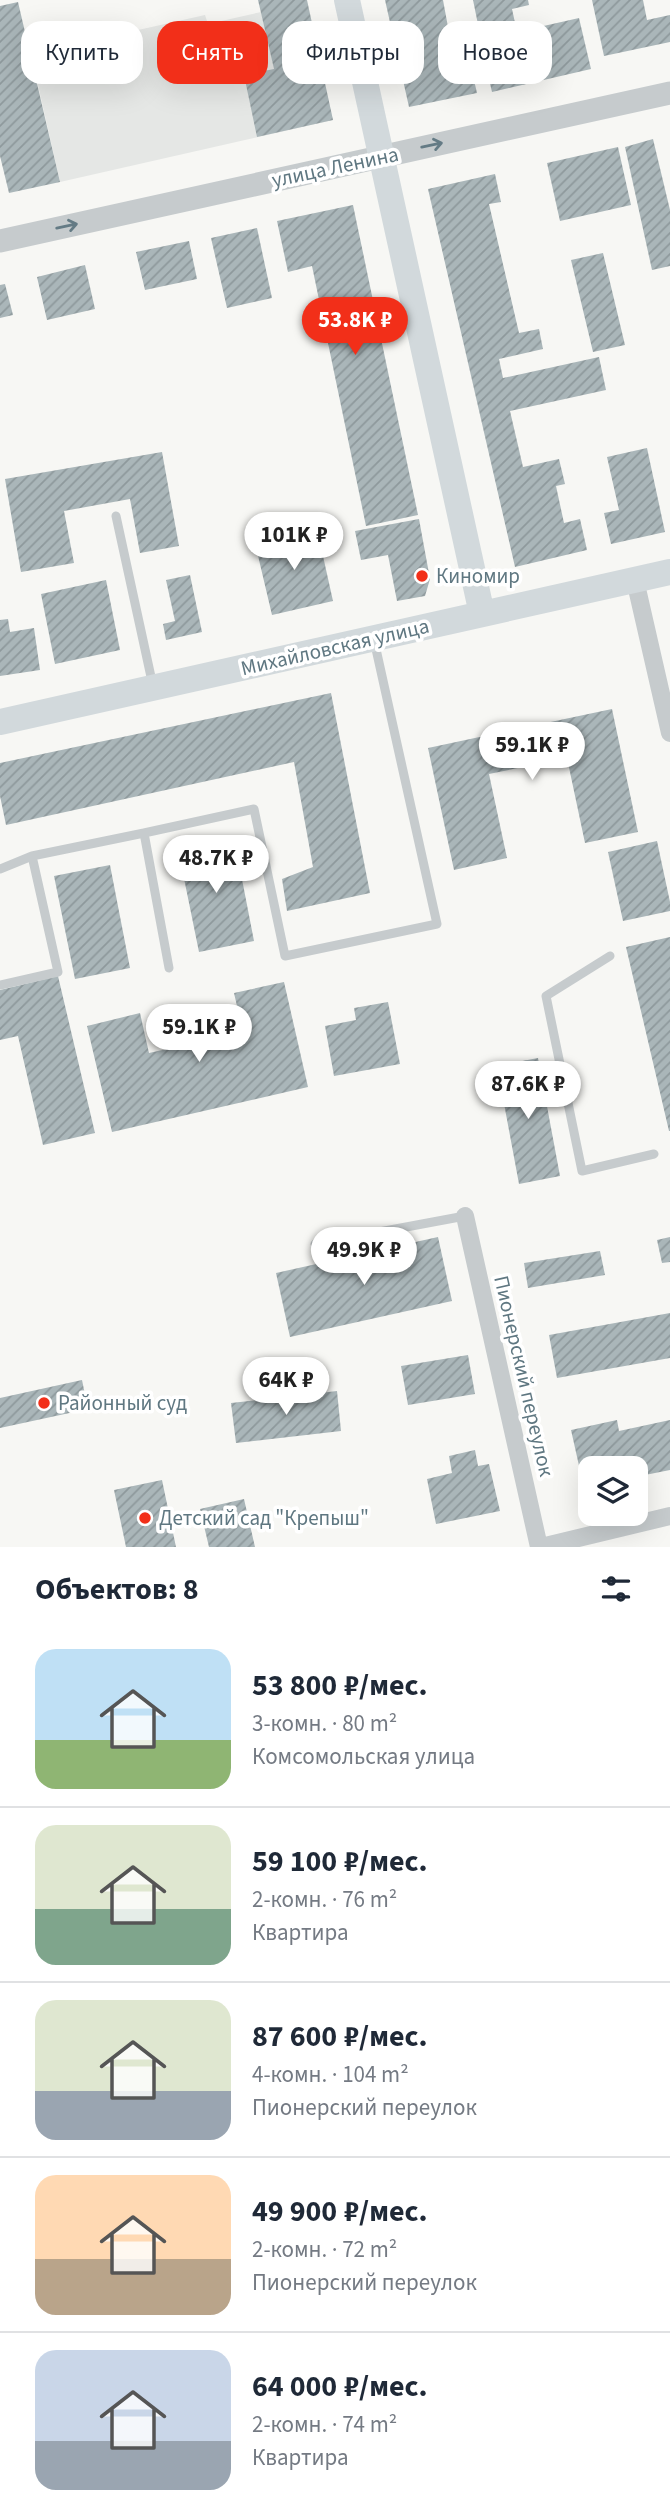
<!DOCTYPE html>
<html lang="ru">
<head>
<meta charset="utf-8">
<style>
  :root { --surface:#fff; --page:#f6f6f7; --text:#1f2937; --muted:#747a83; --line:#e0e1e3; --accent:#f22f19 }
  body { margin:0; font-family:"Source Sans 3",sans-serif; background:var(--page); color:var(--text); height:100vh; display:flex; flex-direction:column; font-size:26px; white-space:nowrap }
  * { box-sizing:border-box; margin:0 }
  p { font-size:23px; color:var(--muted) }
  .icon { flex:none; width:38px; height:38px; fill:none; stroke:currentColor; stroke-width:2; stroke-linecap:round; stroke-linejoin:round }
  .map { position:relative; height:1547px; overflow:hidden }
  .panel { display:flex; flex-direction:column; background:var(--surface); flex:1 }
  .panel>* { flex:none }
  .guide { position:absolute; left:21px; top:21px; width:628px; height:63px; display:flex; gap:14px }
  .tools { position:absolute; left:578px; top:1456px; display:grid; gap:14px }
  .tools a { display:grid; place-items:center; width:70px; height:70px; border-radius:14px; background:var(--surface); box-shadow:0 7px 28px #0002; font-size:35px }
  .price { position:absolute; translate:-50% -60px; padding:0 16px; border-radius:24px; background:#fff; color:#222; font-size:23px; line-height:46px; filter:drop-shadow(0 2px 4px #0008) }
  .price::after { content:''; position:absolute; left:50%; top:42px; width:21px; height:16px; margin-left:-10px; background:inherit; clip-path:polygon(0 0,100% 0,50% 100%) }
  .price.active { background:var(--accent); color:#fff }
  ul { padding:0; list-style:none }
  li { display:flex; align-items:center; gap:21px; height:175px; padding:0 35px }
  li+li { border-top:2px solid var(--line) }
  li span { display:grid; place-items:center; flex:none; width:196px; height:140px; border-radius:21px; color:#555 }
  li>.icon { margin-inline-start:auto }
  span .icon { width:84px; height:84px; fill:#fffc; stroke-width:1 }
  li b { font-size:30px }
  h2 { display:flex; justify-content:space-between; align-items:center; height:84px; padding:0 35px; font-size:30px }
  .chip { padding:0 24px; border-radius:21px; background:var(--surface); box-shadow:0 7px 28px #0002; font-size:24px; line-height:63px }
  .chip.active { background:var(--accent); color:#fff }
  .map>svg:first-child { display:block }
</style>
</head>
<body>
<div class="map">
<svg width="670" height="1547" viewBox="0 0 670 1547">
  <defs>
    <pattern id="building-hatch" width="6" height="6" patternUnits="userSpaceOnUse" patternTransform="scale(1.75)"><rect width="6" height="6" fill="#aab6b9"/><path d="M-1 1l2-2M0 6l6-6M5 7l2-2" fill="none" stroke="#8e999c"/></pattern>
  </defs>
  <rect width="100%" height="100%" fill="#f7f7f4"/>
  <!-- built -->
  <path fill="#e5e7e5" d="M 261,12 L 274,69 L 319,59 L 333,120 L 60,182 L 31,54 L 205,15 L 208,24 Z"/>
  <!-- building -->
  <path fill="url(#building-hatch)" d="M 258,0 L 307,0 L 333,120 L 257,137 L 244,75 L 274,69 Z
    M 385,0 L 443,0 L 455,65 L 470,63 L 477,93 L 409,107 Z
    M 473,0 L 528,0 L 529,5 L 512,9 L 517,32 L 579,18 L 591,69 L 492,92 L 480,41 L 493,37 L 481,39 Z
    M 592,0 L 643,0 L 647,20 L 670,15 L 670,42 L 604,56 Z
    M 18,2 L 60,182 L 9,193 L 0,156 L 0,6 Z
    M 653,139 L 670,210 L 670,266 L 652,270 L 625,147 Z
    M 618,147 L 631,205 L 560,221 L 547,163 Z
    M 495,174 L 501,202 L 489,204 L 519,333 L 539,329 L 543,349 L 499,359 L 503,378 L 599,357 L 606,390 L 510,411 L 523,467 L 559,459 L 565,484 L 556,486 L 564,523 L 580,519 L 587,550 L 515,567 L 428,189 Z
    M 353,205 L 418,515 L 366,526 L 312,266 L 288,272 L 277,221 Z
    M 257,228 L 272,298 L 227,308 L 211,238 Z
    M 189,241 L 197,279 L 145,290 L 136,252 Z
    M 603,253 L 625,345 L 593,352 L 571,260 Z
    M 85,265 L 95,309 L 47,320 L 37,277 Z
    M 5,284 L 13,315 L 0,318 L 0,285 Z
    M 647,448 L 665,532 L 611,544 L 604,513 L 619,510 L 607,457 Z
    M 162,452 L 179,546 L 140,553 L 130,499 L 64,511 L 74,563 L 21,572 L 5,479 Z
    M 419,519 L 430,579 L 425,596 L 397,601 L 388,555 L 361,560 L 355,531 Z
    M 317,529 L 333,601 L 272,615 L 255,543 Z
    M 190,575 L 202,632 L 166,640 L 163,624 L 175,621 L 166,580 Z
    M 106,580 L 120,650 L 55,664 L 41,594 Z
    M 8,619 L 10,632 L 34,628 L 40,670 L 0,676 L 0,620 Z
    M 331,693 L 370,893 L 287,911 L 282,879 L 313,867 L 294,762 L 6,825 L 0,796 L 0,763 Z
    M 612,709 L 638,832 L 585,843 L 567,758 L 489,774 L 507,858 L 454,870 L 428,748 Z
    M 234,838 L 254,941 L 199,952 L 178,849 Z
    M 657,841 L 670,902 L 670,911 L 623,921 L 608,852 Z
    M 110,865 L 130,968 L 75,979 L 54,876 Z
    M 670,937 L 670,1131 L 669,1131 L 626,947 Z
    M 58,976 L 95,1133 L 43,1145 L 18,1036 L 0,1040 L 0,990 Z
    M 284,982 L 308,1087 L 112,1132 L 87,1026 L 140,1013 L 149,1053 L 243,1032 L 234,993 Z
    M 388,1002 L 400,1064 L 334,1076 L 325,1026 L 356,1020 L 354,1008 Z
    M 538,1058 L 560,1176 L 519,1184 L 497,1066 Z
    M 438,1237 L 452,1301 L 290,1337 L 276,1273 Z
    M 670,1237 L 670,1262 L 662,1263 L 657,1240 Z
    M 600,1251 L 605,1275 L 528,1288 L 524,1263 Z
    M 670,1313 L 670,1358 L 557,1378 L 549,1335 Z
    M 468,1355 L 475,1394 L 408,1405 L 401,1366 Z
    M 82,1380 L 88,1409 L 0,1428 L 0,1398 Z
    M 337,1391 L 341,1431 L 236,1443 L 231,1403 Z
    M 617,1420 L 619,1431 L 670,1420 L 670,1470 L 635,1477 L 635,1468 L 590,1468 L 590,1487 L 584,1488 L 571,1430 Z
    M 475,1450 L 478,1466 L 489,1464 L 500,1511 L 436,1524 L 427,1479 L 452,1473 L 449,1456 Z
    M 162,1480 L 176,1547 L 126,1547 L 114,1490 Z
    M 244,1499 L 255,1547 L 209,1547 L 200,1509 Z"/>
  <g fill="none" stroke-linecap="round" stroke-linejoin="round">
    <!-- service -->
    <path stroke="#c6cbcd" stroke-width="9" d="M 116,516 L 153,686
      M 0,869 L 32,856 L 144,833
      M 610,956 L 546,996 L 582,1171 L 654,1154
      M 169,968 L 144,833 L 254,809 L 285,956 L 437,924 L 374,640
      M 0,985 L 58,972 L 32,856
      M 315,1244 L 465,1216"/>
    <!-- minor -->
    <path stroke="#c6cbcd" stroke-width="18" d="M 635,580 L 670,733
      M 465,1216 L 539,1547
      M 541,1547 L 670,1516"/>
    <!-- tertiary -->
    <path stroke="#c6cbcd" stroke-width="23" d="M 0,241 L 670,93"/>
    <!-- secondary -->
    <path stroke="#d2d9dc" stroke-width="26" d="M 347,0 L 482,614
      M 0,722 L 670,572"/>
  </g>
  <!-- one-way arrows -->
  <defs><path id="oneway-shaft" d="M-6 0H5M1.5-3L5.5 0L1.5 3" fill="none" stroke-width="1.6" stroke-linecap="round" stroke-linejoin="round" transform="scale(1.75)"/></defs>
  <g stroke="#647b85">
    <use href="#oneway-shaft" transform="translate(432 145) rotate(-12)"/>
    <use href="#oneway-shaft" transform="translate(67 226) rotate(-12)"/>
  </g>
  <!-- markers -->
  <g fill="#f22f19" stroke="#fff" stroke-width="2.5">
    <circle cx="422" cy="576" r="7"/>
    <circle cx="44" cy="1403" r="7"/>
    <circle cx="145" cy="1518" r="7"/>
  </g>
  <g text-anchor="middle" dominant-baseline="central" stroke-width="7" stroke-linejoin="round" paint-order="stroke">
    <!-- street labels -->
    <g font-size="21" fill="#5f7781" stroke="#fff">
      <text transform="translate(335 167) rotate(-12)">улица Ленина</text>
      <text transform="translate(335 647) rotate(-13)">Михайловская улица</text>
      <text transform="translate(524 1376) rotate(77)">Пионерский переулок</text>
    </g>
    <!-- poi labels -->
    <g font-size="21" fill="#5f7781" stroke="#fff" text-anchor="start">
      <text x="436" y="576">Киномир</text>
      <text x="58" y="1403">Районный суд</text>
      <text x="159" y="1518">Детский сад "Крепыш"</text>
    </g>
  </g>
</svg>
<div class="tools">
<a><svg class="icon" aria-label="layers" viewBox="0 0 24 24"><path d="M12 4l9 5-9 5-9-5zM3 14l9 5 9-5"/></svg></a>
</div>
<b class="price active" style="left:355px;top:357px">53.8K ₽</b>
<b class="price" style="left:294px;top:572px">101K ₽</b>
<b class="price" style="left:532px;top:782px">59.1K ₽</b>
<b class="price" style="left:216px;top:895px">48.7K ₽</b>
<b class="price" style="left:199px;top:1064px">59.1K ₽</b>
<b class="price" style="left:528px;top:1121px">87.6K ₽</b>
<b class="price" style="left:364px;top:1287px">49.9K ₽</b>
<b class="price" style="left:286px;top:1417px">64K ₽</b>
<div class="guide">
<a class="chip">Купить</a>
<a class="chip active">Снять</a>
<a class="chip">Фильтры</a>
<a class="chip">Новое</a>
</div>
</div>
<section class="panel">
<h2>Объектов: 8<svg class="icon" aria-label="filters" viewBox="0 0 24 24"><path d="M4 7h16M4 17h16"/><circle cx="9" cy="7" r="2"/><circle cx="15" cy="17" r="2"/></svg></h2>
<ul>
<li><span style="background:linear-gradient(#bfe0f5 65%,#8fb573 0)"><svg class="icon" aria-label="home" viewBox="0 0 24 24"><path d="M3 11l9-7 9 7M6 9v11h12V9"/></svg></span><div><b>53 800 ₽/мес.</b><p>3-комн. · 80 m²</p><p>Комсомольская улица</p></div></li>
<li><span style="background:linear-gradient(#dfe7d0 60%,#7fa58c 0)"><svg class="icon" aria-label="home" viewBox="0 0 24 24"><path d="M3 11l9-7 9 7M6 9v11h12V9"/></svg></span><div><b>59 100 ₽/мес.</b><p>2-комн. · 76 m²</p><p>Квартира</p></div></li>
<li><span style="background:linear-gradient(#dfe7d0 65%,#9aa5b1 0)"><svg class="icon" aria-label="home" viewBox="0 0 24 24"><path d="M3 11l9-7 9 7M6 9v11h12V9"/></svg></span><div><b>87 600 ₽/мес.</b><p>4-комн. · 104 m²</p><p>Пионерский переулок</p></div></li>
<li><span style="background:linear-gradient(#ffd9b3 60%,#b9a48a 0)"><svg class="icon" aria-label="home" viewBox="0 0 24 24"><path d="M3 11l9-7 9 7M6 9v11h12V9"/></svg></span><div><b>49 900 ₽/мес.</b><p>2-комн. · 72 m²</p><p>Пионерский переулок</p></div></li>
<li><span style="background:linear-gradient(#c9d6e8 65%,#9aa5b1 0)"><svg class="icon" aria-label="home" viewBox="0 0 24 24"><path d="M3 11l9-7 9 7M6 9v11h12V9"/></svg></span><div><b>64 000 ₽/мес.</b><p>2-комн. · 74 m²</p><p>Квартира</p></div></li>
</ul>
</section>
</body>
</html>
